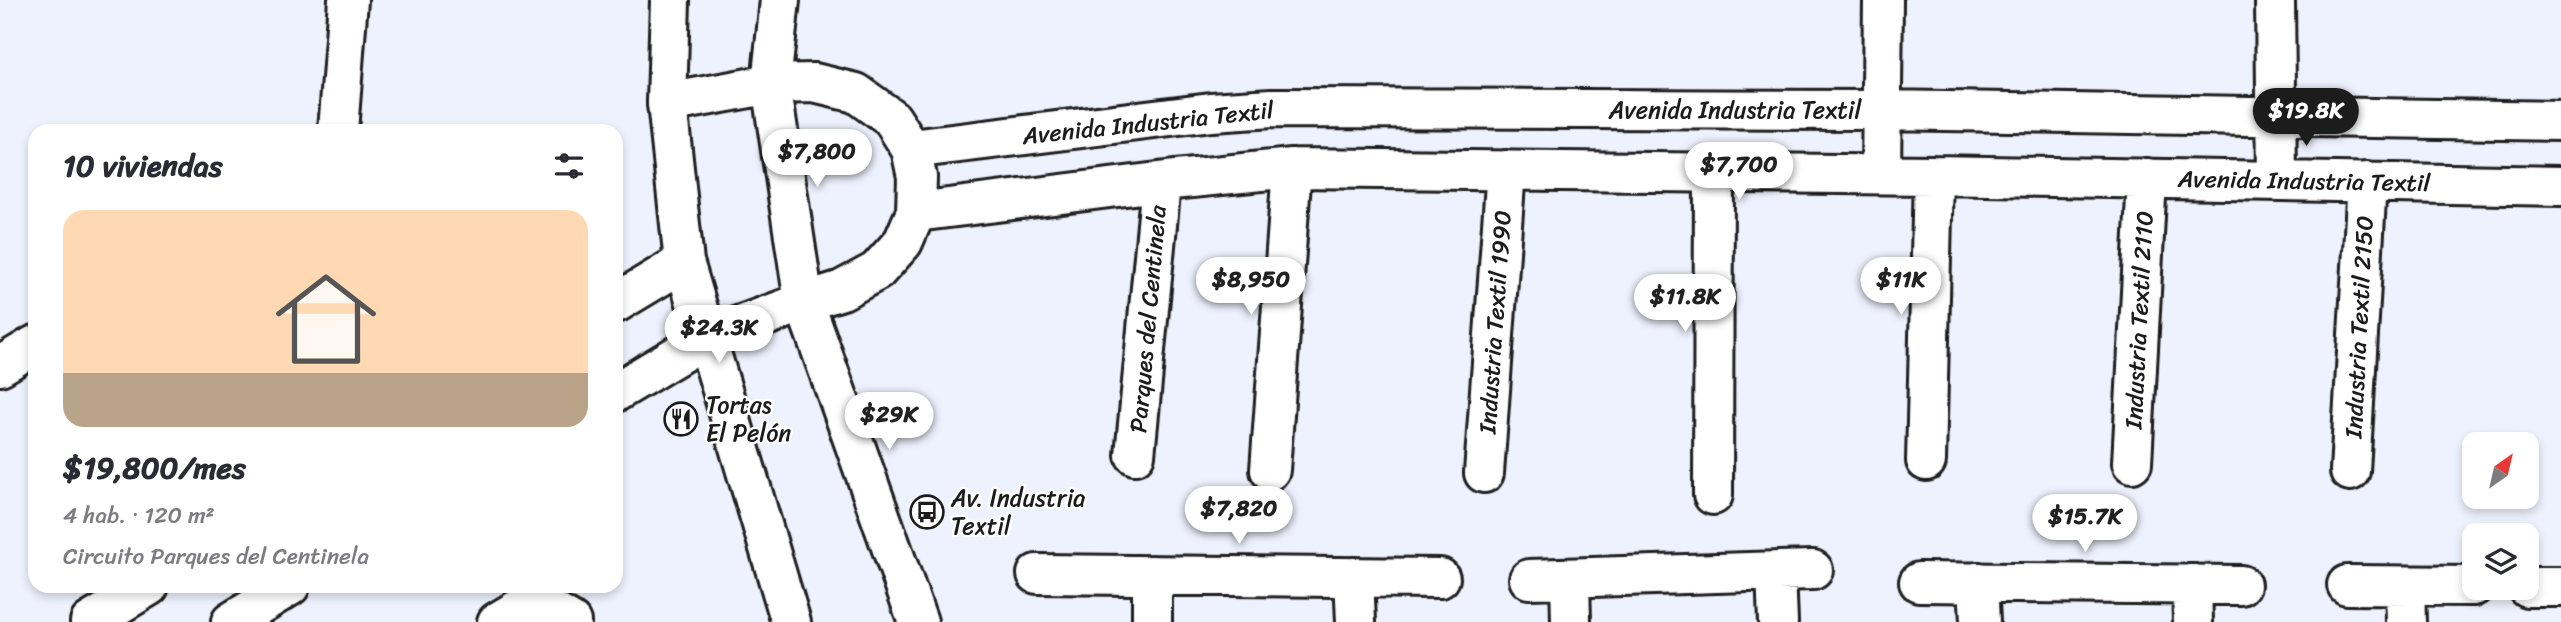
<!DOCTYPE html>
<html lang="es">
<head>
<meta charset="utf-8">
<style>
  :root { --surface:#fff; --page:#f2f2f3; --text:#2b2b33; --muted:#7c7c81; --line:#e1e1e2; --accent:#1c1c1c }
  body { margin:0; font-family:Sriracha,sans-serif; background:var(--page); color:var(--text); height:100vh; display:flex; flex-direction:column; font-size:26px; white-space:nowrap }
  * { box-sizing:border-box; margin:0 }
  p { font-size:23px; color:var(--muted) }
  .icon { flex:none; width:38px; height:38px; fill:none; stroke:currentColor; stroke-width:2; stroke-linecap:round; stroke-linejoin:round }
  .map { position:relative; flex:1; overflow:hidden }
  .sheet { position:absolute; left:28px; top:124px; width:595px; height:469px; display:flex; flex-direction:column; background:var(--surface); border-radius:21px; box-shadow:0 4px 10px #0003 }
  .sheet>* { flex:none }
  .needle { width:46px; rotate:34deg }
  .controls { position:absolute; left:2462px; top:432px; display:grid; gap:14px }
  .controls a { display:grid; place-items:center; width:77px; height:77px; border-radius:14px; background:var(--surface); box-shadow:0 4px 10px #0003; font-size:35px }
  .price { position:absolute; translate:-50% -60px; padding:0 16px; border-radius:24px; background:#fff; color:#222; font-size:23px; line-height:46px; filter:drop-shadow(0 2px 4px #0008) }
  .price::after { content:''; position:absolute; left:50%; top:42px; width:21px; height:16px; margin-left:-10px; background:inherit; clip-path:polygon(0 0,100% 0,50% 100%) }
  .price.active { background:var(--accent); color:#fff }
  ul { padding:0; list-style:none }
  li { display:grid; align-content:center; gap:14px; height:371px; padding:0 35px }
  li+li { border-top:2px solid var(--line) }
  li span { display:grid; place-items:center; height:217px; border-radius:21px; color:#555 }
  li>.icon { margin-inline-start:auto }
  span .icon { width:126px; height:126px; fill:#fffc; stroke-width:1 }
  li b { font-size:30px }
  h2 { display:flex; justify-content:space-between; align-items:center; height:84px; padding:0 35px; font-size:30px }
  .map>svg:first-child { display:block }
</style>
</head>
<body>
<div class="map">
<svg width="2561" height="622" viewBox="0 0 2561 622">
  <rect width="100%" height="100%" fill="#eef2fe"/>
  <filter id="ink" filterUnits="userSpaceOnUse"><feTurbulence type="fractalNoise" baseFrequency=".0143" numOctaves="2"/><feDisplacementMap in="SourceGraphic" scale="14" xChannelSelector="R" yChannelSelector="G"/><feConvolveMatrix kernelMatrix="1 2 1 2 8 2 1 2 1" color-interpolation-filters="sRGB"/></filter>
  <g filter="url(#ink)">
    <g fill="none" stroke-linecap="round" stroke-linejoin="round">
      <defs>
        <path id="street" d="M 2275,0 L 2277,181
          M 667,103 L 771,84 L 814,83 L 856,93 L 892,119 L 911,149 L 917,177 L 916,212 L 903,242 L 877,271 L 842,290 L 804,302
          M 338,131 L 348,0
          M 911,149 L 1211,112 L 1272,108 L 1881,110 L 2561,121
          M 1881,174 L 1883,0
          M 916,212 L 1174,180 L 1292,168 L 1933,175 L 2561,186
          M 0,366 L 35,345
          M 1135,455 L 1161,183
          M 1926,461 L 1933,175
          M 2132,463 L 2147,178
          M 1270,470 L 1292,168
          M 2350,471 L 2367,182
          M 1484,473 L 1506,170
          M 1713,495 L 1714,172
          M 1776,573 L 1778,622
          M 1037,574 L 1440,578
          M 1152,575 L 1152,622
          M 1354,577 L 1356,622
          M 1529,579 L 1813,570
          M 1570,579 L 1571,622
          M 1919,582 L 2241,585
          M 1978,582 L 1980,622
          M 2192,584 L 2193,622
          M 2347,585 L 2474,586
          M 2405,586 L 2406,622
          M 2527,587 L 2561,587
          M 497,622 L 522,607 L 539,603 L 571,622"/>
        <path id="secondary" d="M 670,0 L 667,103 L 684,262 L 791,622
          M 780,0 L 771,84 L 804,302 L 918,622
          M 616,303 L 684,262
          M 616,392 L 706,338 L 804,302
          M 90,622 L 149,586
          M 231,622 L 290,586"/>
      </defs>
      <!-- street casing -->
      <use href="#street" stroke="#1c1c1c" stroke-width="44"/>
      <!-- secondary casing -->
      <use href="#secondary" stroke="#1c1c1c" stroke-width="44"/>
      <!-- street -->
      <use href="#street" stroke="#fff" stroke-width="38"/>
      <!-- secondary -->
      <use href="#secondary" stroke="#fff" stroke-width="38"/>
    </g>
  </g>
  <!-- icons -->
  <defs>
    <symbol id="restaurant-ring" viewBox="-11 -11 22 22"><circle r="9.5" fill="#fff" stroke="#1c1c1c" stroke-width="1.5"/><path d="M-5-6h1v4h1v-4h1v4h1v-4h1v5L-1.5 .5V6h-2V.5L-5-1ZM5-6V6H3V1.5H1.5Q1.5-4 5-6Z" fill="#1c1c1c"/></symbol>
    <symbol id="bus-ring" viewBox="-11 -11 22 22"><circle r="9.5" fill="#fff" stroke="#1c1c1c" stroke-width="1.5"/><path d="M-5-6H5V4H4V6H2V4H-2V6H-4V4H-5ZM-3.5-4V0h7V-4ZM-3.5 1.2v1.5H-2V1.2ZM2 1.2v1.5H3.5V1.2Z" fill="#1c1c1c"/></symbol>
  </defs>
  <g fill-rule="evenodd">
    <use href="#restaurant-ring" x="662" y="400" width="38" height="38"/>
    <use href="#bus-ring" x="908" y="493" width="38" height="38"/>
  </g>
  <g text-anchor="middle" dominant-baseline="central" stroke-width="5" stroke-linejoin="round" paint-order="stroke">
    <!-- street labels -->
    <g font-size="24" fill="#1c1c1c" stroke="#fff">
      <text x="1735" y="110">Avenida Industria Textil</text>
      <text transform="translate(1148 123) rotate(-6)">Avenida Industria Textil</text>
      <text transform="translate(2304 181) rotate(1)">Avenida Industria Textil</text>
      <text transform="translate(1148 319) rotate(-85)">Parques del Centinela</text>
      <text transform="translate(2139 320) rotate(-87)">Industria Textil 2110</text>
      <text transform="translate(1495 322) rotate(-86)">Industria Textil 1990</text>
      <text transform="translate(2359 327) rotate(-87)">Industria Textil 2150</text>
    </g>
    <!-- poi labels -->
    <g font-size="24" fill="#1c1c1c" stroke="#fff" text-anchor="start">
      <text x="706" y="405">Tortas<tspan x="706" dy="28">El Pelón</tspan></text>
      <text x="951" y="498">Av. Industria<tspan x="951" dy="28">Textil</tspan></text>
    </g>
  </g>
</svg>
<div class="controls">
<a><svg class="needle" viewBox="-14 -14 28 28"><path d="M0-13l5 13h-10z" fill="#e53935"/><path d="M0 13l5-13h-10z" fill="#7c7c81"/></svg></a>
<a><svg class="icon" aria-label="layers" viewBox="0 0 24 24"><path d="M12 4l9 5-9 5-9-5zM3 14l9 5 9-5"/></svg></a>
</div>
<b class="price active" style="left:2306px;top:148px">$19.8K</b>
<b class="price" style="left:817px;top:189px">$7,800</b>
<b class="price" style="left:1739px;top:202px">$7,700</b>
<b class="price" style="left:1251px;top:317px">$8,950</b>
<b class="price" style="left:1901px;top:317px">$11K</b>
<b class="price" style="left:1685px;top:334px">$11.8K</b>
<b class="price" style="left:719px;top:365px">$24.3K</b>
<b class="price" style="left:889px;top:452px">$29K</b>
<b class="price" style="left:1239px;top:546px">$7,820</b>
<b class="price" style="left:2085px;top:554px">$15.7K</b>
<section class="sheet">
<h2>10 viviendas<svg class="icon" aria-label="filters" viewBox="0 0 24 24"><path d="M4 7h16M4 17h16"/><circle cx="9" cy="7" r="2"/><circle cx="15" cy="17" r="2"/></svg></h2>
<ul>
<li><span style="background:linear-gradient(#ffd9b3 75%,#b9a48a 0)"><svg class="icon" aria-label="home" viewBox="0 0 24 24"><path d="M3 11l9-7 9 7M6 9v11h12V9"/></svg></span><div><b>$19,800/mes</b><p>4 hab. · 120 m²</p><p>Circuito Parques del Centinela</p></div></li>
</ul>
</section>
</div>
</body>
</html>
